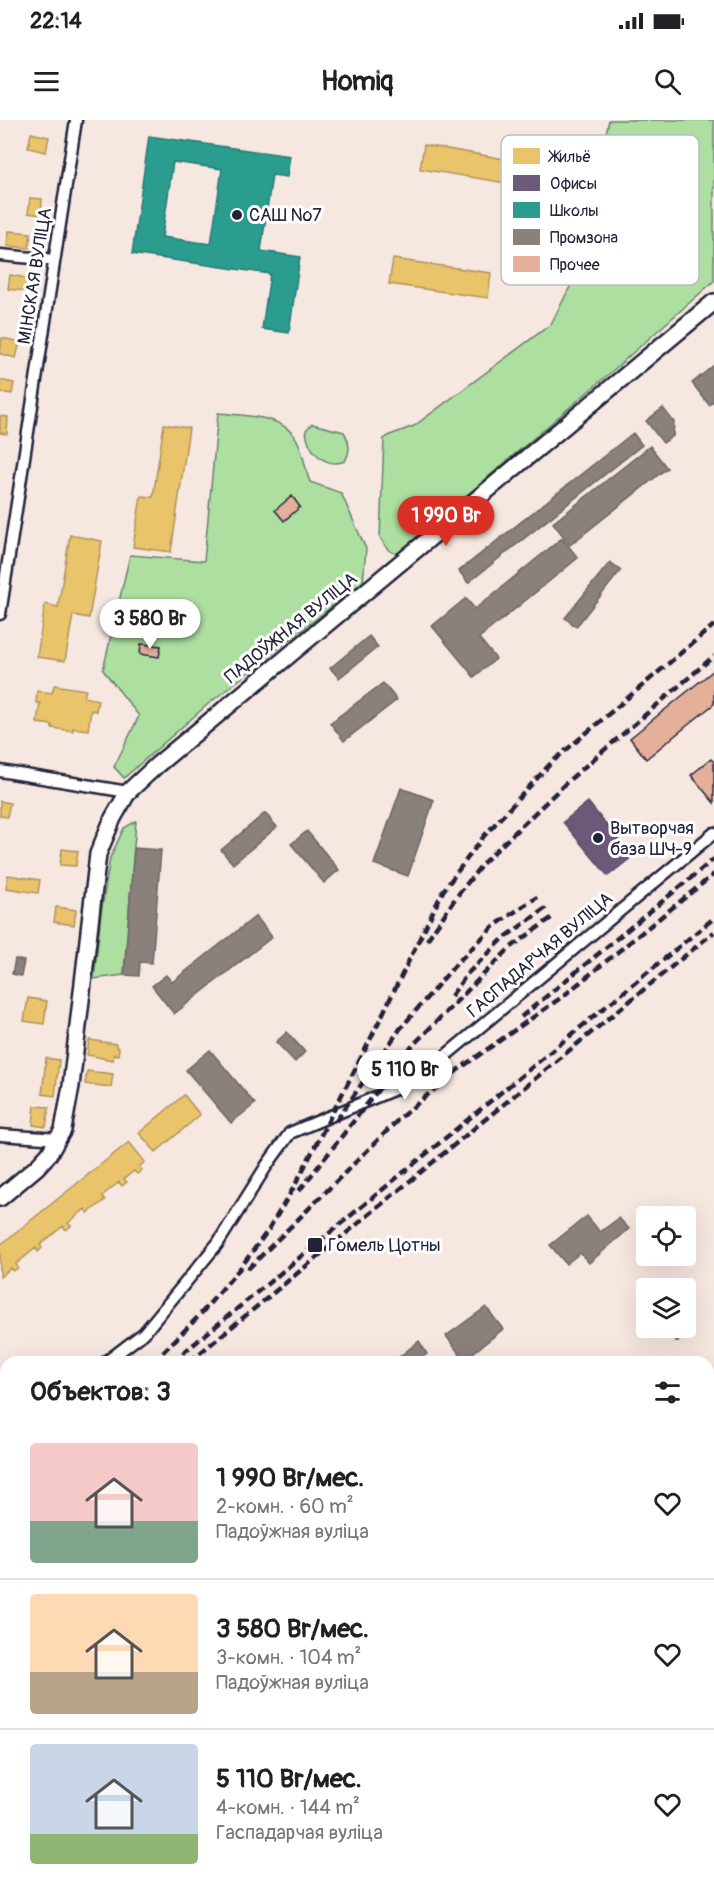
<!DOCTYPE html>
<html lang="ru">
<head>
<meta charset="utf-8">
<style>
  :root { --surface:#fff; --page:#f6f6f6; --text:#202124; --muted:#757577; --line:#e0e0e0; --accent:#d93025 }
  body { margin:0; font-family:Pangolin,sans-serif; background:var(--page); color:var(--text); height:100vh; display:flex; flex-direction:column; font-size:22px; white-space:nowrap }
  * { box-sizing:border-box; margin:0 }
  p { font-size:20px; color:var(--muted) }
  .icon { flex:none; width:33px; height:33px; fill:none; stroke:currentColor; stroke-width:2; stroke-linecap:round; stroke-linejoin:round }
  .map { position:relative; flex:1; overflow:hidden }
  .panel { position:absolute; left:0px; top:1236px; width:714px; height:534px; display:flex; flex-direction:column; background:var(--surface); border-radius:18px 18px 0 0; box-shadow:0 6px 24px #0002 }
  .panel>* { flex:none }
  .controls { position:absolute; left:636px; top:1086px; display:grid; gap:12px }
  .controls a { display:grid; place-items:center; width:60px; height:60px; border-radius:6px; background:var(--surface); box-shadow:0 6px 24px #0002; font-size:30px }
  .price { position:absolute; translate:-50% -51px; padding:0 14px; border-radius:21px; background:#fff; color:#222; font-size:20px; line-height:39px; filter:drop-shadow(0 2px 3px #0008) }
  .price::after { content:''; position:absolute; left:50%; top:36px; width:18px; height:14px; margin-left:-9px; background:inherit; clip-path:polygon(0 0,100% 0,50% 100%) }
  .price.selected { background:var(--accent); color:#fff }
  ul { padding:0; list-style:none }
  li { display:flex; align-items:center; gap:18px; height:150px; padding:0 30px }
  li+li { border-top:2px solid var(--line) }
  li span { display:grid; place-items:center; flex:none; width:168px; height:120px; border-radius:6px; color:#555 }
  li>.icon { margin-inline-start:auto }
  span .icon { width:72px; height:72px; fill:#fffc; stroke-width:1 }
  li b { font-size:26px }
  h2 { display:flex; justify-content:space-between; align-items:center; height:72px; padding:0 30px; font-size:26px }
  .status { display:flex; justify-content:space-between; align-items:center; height:42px; padding:0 30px; background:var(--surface); direction:ltr }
  .status svg { height:16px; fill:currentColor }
  header { display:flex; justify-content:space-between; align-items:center; height:78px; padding:0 30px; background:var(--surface); font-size:27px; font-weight:700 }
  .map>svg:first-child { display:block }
</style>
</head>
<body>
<div class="status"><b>22:14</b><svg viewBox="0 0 49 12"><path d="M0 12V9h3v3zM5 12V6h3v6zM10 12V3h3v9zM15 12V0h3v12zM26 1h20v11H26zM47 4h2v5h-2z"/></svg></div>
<header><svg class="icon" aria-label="menu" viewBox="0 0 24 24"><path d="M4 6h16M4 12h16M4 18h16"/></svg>Homiq<svg class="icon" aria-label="search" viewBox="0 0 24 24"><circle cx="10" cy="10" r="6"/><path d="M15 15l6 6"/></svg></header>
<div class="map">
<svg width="714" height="1770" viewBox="0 0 714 1770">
  <rect width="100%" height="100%" fill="#f7e7e1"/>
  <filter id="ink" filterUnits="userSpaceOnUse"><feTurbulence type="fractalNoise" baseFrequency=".0167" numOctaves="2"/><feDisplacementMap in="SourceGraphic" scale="12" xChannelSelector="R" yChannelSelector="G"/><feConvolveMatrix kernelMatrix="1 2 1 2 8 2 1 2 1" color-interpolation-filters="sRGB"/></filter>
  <g filter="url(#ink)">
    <!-- green -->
    <path fill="#acdfa0" stroke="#67806e" stroke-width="1.5" d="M 609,0 L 714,0 L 714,161 L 610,253 L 398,434 C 387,432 385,426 380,417 L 384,319 L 390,315 L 414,306 L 551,204 L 574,159 Z
      M 218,293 C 245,296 285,294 298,322 C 304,335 305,349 310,362 L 341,373 L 366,429 L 363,462 L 207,585 L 124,658 L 114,647 L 139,596 L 103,550 L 130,435 L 204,441 Z
      M 312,304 L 344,312 C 350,322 351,331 345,341 C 325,349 307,330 306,310 Z
      M 136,701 L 124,855 L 94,859 L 101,794 L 110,738 L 124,708 Z"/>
    <!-- homes -->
    <path fill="#e9c46a" stroke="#ad935c" stroke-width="1.5" d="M 31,13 L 49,17 L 46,32 L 28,28 Z
      M 424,25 L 522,42 L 519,65 L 420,49 Z
      M 30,78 L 42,79 L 41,95 L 28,93 Z
      M 9,111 L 31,113 L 29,128 L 7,126 Z
      M 393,139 L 491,153 L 488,178 L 389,164 Z
      M 10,155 L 33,159 L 31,172 L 8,169 Z
      M 2,218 L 20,222 L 16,238 L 0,234 Z
      M 0,260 L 14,263 L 12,274 L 0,272 Z
      M 0,296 L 8,297 L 7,314 L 0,313 Z
      M 164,304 L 189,308 L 171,432 L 133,427 L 141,376 L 153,377 Z
      M 70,415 L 102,421 L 89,498 L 73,495 L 65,541 L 37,537 L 45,484 L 58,487 Z
      M 54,565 L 86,570 L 84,577 L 98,580 L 96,591 L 91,590 L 88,610 L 73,608 L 73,611 L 52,608 L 52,605 L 37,603 L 40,583 L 36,583 L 37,571 L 52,573 Z
      M 0,681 L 10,683 L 7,697 L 0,696 Z
      M 62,729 L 78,731 L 76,746 L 60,745 Z
      M 8,755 L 40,760 L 38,773 L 6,768 Z
      M 56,787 L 76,790 L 74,805 L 54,802 Z
      M 28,878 L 47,881 L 44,904 L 24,901 Z
      M 89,920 L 116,924 L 116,927 L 119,928 L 118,935 L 114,934 L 113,940 L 87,935 Z
      M 46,938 L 59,940 L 55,976 L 42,974 Z
      M 87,951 L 113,954 L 111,967 L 85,964 Z
      M 184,975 L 200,995 L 156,1032 L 139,1013 Z
      M 35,986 L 49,987 L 46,1007 L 33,1005 Z
      M 129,1022 L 145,1042 L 139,1047 L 142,1050 L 137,1054 L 134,1051 L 124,1059 L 127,1062 L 122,1066 L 119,1062 L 102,1076 L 105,1080 L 88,1093 L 85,1089 L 68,1103 L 71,1106 L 66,1110 L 63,1106 L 40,1125 L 42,1128 L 38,1132 L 36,1128 L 16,1144 L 18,1148 L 13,1151 L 11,1148 L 0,1157 L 0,1125 Z"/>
    <!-- offices -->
    <path fill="#6d597a" stroke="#564867" stroke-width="1.5" d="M 588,682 L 632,737 L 608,756 L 563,702 Z"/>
    <!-- schools -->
    <path fill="#2a9d8f" stroke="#287876" stroke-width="1.5" fill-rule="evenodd" d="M 149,16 L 290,36 L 287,57 L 272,55 L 261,131 L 300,137 L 289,213 L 262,209 L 270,154 L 132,134 ZM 173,42 L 222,49 L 211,124 L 162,117 Z"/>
    <!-- industry -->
    <path fill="#8a817c" stroke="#6b6468" stroke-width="1.5" d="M 714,245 L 714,281 L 709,285 L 692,263 Z
      M 663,288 L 674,302 L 673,316 L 663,323 L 646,301 Z
      M 633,313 L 642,325 L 468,463 L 459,451 Z
      M 650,326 L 667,348 L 570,425 L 553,403 Z
      M 562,418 L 578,438 L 479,518 L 496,539 L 474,557 L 432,506 L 466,478 L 475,489 Z
      M 610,442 L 621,450 L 576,507 L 565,498 Z
      M 369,516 L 378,527 L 339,558 L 330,548 Z
      M 383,563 L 397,580 L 344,621 L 330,603 Z
      M 401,668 L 434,680 L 408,756 L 374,744 Z
      M 265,693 L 277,707 L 233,744 L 221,730 Z
      M 307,711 L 339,750 L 324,763 L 291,724 Z
      M 134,728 L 161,730 L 152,843 L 140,842 L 139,856 L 124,855 Z
      M 256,796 L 272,817 L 174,894 L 152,866 L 166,855 L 172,862 Z
      M 15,839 L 24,841 L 21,856 L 12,854 Z
      M 287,912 L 305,932 L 295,942 L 276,922 Z
      M 210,930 L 255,984 L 231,1003 L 186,950 Z
      M 587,1096 L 600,1112 L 619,1098 L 629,1109 L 589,1143 L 580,1133 L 566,1144 L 550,1125 Z
      M 486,1187 L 503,1209 L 464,1240 L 446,1216 Z
      M 680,1208 L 685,1208 L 689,1213 L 677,1222 L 671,1215 Z
      M 419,1221 L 427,1234 L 415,1242 L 395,1242 L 394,1241 Z
      M 6,1587 L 6,1710 L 0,1711 L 0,1589 Z
      M 451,1764 L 475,1764 L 468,1770 L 443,1770 Z"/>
    <!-- building -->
    <path fill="#e5b09a" stroke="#22223b" stroke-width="1.5" d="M 292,376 L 300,387 L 284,401 L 275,390 Z
      M 141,524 L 161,526 L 159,537 L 140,534 Z
      M 714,550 L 714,584 L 646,639 L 630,618 Z
      M 711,639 L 714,642 L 714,683 L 691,655 Z"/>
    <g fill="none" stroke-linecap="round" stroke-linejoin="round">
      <defs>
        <path id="minor" d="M 0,135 L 54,140
          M 0,494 L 76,0
          M 0,651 L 128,672
          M 0,1015 L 59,1019
          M 106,1242 L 144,1213 L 218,1123 L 267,1045 L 290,1013 L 400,967 L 433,946 L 714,713
          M 0,1321 L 6,1317
          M 708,1666 L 714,1662
          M 579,1770 L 586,1764"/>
        <path id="secondary" d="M 0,1078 L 37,1047 L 49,1034 L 63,1010 L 71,966 L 98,734 L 113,698 L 128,672 L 157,645 L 714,182"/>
      </defs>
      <!-- minor casing -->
      <use href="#minor" stroke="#22223b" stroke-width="15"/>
      <!-- secondary casing -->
      <use href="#secondary" stroke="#22223b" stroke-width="20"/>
      <!-- minor -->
      <use href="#minor" stroke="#fff" stroke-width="10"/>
      <!-- secondary -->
      <use href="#secondary" stroke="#fff" stroke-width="15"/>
      <!-- rail -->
      <path stroke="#22223b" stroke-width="4.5" stroke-dasharray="9 4.5" stroke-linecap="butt" d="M 427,820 L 457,776 L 484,742 L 568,661 L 714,536
        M 451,876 L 468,853 L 504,818 L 546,788
        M 521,897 L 714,739
        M 336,1001 L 400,909 L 456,844 L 494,806 L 537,777
        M 299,1071 L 414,924 L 510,828 L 554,796
        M 248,1149 L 401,997 L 459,949 L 562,877 L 714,754
        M 153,1242 L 198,1197 L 241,1147 L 269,1109 L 294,1067 L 366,928 L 443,771 L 484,716 L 552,642 L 714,505
        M 172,1242 L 714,798
        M 189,1242 L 714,812
        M 0,1385 L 6,1380
        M 0,1399 L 6,1394
        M 708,1639 L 714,1638
        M 427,1770 L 435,1764"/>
    </g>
  </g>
  <!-- markers -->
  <g fill="#22223b" stroke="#fff" stroke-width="2">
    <circle cx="237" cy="95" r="6"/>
    <circle cx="598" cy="718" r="6"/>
    <rect x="307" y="1117" width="16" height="16" rx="3"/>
  </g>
  <g text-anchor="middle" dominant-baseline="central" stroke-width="6" stroke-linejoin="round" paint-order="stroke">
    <!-- poi labels -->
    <g font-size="18" fill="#22223b" stroke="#fff" text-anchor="start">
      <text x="249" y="95">САШ №7</text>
      <text x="610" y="708">Вытворчая<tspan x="610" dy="21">база ШЧ-9</tspan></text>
      <text x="328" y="1125">Гомель Цотны</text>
    </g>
    <!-- street labels -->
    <g font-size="18" fill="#22223b" stroke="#fff">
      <text transform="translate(35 156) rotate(-81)">МІНСКАЯ ВУЛІЦА</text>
      <text transform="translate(291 508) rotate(-39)">ПАДОЎЖНАЯ ВУЛІЦА</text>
      <text transform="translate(540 835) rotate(-40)">ГАСПАДАРЧАЯ ВУЛІЦА</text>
    </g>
  </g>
  <!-- legend -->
  <rect x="501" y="15" width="198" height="150" rx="9" fill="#fff" stroke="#bdbdc4" stroke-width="1.5"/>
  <rect x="513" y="28" width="27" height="16" fill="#e9c46a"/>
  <rect x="513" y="55" width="27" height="16" fill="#6d597a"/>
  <rect x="513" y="82" width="27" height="16" fill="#2a9d8f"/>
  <rect x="513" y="109" width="27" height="16" fill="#8a817c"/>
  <rect x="513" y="136" width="27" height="16" fill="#e5b09a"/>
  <g font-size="16" fill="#22223b">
    <text x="550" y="42">Жильё</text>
    <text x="550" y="69">Офисы</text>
    <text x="550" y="96">Школы</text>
    <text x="550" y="123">Промзона</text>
    <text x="550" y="150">Прочее</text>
  </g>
</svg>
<div class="controls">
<a><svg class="icon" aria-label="locate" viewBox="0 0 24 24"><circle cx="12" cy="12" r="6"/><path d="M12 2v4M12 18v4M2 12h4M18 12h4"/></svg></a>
<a><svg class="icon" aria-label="layers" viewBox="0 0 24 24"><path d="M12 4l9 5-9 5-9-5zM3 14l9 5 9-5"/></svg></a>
</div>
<b class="price selected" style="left:446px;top:427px">1 990 Br</b>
<b class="price" style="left:150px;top:530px">3 580 Br</b>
<b class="price" style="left:405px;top:981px">5 110 Br</b>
<section class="panel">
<h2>Объектов: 3<svg class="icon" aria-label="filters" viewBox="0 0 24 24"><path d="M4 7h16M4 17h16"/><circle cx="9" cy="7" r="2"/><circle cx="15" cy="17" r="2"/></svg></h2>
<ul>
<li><span style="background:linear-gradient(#f6c9c9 65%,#7fa58c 0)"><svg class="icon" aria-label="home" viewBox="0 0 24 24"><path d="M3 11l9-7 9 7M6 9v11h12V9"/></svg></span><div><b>1 990 Br/мес.</b><p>2-комн. · 60 m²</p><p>Падоўжная вуліца</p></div><svg class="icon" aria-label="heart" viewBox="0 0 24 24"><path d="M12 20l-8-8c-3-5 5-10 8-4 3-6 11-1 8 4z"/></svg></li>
<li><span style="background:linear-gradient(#ffd9b3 65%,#b9a48a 0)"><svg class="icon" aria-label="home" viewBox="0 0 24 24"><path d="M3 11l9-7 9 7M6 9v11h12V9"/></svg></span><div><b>3 580 Br/мес.</b><p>3-комн. · 104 m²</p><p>Падоўжная вуліца</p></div><svg class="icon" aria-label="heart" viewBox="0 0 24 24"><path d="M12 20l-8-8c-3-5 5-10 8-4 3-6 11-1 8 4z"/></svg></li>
<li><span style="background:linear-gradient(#c9d6e8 75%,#8fb573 0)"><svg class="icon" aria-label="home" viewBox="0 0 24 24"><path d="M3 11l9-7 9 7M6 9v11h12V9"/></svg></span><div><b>5 110 Br/мес.</b><p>4-комн. · 144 m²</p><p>Гаспадарчая вуліца</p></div><svg class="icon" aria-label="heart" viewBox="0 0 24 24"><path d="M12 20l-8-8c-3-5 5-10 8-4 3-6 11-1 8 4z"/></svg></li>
</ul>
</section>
</div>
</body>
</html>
